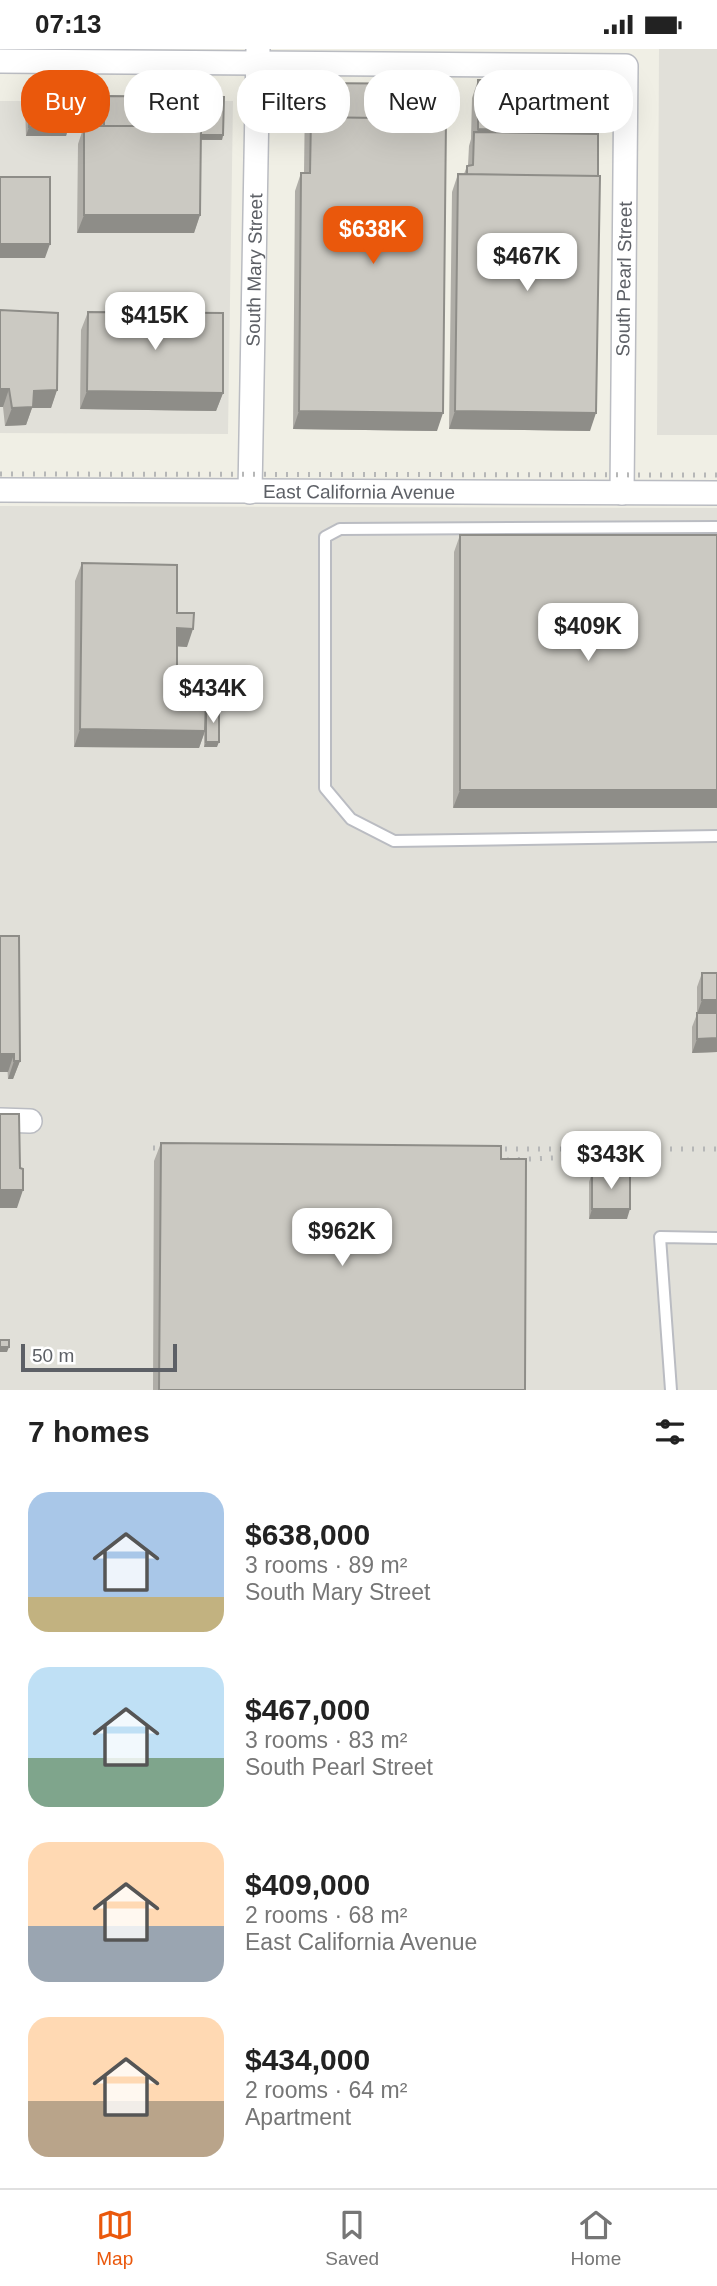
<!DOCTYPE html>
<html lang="en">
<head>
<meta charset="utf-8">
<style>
  :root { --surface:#fff; --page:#f6f6f6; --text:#222; --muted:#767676; --line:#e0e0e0; --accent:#ea580c }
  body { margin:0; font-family:Helvetica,sans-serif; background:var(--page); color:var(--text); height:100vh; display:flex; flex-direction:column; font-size:26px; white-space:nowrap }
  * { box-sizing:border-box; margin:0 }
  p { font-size:23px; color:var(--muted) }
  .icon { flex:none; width:38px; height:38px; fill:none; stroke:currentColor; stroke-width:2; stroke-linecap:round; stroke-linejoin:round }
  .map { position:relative; height:1341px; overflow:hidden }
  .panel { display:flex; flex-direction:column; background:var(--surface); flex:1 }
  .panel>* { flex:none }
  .hud { position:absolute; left:21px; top:21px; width:676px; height:63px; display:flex; gap:14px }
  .scale { position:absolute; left:21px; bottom:18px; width:156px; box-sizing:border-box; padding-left:7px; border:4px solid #5d6066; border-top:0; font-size:19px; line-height:24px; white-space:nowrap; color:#5d6066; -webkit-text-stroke:5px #fff; paint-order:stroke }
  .price { position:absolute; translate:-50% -60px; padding:0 16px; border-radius:14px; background:#fff; color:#222; font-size:23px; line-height:46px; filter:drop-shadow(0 2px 4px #0008) }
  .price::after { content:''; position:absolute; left:50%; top:42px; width:21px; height:16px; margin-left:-10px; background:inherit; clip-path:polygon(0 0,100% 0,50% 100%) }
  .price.on { background:var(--accent); color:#fff }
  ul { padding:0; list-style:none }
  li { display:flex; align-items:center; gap:21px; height:175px; padding:0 28px }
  li span { display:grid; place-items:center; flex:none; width:196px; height:140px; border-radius:21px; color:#555 }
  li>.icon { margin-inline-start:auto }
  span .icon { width:84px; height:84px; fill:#fffc; stroke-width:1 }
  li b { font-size:30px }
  h2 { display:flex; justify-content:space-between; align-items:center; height:84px; padding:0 28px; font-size:30px }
  .tag { padding:0 24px; border-radius:28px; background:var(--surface); box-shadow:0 7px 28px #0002; font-size:24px; line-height:63px }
  .tag.on { background:var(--accent); color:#fff }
  .status { display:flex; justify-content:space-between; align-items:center; height:49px; padding:0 35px; background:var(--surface); direction:ltr }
  .status svg { height:19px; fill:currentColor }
  .dock { display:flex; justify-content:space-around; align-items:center; height:98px; border-top:2px solid var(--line); background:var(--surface); font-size:19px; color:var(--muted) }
  .dock a { display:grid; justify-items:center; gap:4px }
  .dock .on { color:var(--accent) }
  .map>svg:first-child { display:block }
</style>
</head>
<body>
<div class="status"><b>07:13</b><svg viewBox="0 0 49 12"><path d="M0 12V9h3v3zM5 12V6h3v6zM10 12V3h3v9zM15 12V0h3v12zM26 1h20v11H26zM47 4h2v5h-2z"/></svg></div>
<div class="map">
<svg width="717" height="1341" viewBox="0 0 717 1341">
  <rect width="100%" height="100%" fill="#f0efe5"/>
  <!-- industrial -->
  <path fill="#e1e0d9" d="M 659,0 L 717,0 L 717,386 L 657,386 Z
    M 0,52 L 233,52 L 228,385 L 0,384 Z
    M 0,457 L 717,459 L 717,1341 L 0,1341 Z"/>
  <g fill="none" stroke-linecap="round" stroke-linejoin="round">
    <defs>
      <path id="lane" d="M 717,478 L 340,480 L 325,488 L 325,739 L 351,770 L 394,792 L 717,787
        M 671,1341 L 660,1188 L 717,1189"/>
      <g id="street">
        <path d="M 0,12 L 626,17 L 622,444"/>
        <path id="s1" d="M 0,441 L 717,444"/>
        <path id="s2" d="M 250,443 L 258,0"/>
        <path d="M 0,1071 L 30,1072"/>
      </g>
    </defs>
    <!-- lane casing -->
    <use href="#lane" stroke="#babcc2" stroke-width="14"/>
    <!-- street casing -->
    <use href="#street" stroke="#babcc2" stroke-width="26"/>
    <!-- lane -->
    <use href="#lane" stroke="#fff" stroke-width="10"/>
    <!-- street -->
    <use href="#street" stroke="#fff" stroke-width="23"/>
    <!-- rail -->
    <path stroke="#b6b7b7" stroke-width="5" stroke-dasharray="2 9" stroke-linecap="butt" d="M 0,425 L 717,426
      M 153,1099 L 178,1099
      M 483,1100 L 717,1100
      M 507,1111 L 577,1108"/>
  </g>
  <!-- wall -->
  <path fill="#afada7" d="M 478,31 L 598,85 L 590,382 L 449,380 L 452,143 L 458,125 L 464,125 L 467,117 L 468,116 L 469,97 L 471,90 L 472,49 Z
    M 310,34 L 437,382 L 293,380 L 295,142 L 301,124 L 304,124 L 305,48 Z
    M 104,47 L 223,86 L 222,91 L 201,91 L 200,166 L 194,184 L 77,184 L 78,95 L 84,77 L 102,77 L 102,52 Z
    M 29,49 L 69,77 L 66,87 L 26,87 L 25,58 Z
    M 0,261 L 57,341 L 51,359 L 32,359 L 26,376 L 5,377 L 3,358 L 0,358 Z
    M 88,263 L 223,344 L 216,362 L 80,360 L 81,281 Z
    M 460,486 L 717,486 L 453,759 L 454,503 Z
    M 82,514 L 177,564 L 187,598 L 177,597 L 177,652 L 206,660 L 217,698 L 204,698 L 204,685 L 199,699 L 74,698 L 75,532 Z
    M 0,887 L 20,1012 L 13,1030 L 8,1030 Z
    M 702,924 L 717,924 L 717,1003 L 692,1004 L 692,978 L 697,965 L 697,938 Z
    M 161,1094 L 501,1110 L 525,1341 L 153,1341 L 154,1112 Z
    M 592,1124 L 627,1170 L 589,1170 L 589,1133 Z"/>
  <!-- shaded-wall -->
  <path fill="#8e8d88" d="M 69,77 L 66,87 L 26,87 L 29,78 Z
    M 478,80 L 600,81 L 593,99 L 474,91 Z
    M 104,85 L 223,86 L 222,91 L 102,90 Z
    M 84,166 L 200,166 L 194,184 L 77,184 Z
    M 0,195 L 50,195 L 45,209 L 0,209 Z
    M 0,340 L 9,340 L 3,358 L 0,358 Z
    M 57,341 L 51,359 L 32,359 L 26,376 L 5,377 L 12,359 L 34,342 Z
    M 87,342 L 223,344 L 216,362 L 80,360 Z
    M 299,362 L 443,364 L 437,382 L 293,380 Z
    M 455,362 L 596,364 L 590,382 L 449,380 Z
    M 177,579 L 193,580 L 187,598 L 170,597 Z
    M 80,680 L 205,682 L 199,699 L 74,698 Z
    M 206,693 L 219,693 L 217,698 L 204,698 Z
    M 460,741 L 717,741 L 717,759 L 453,759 Z
    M 702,951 L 717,951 L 717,965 L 697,965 Z
    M 717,989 L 717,1003 L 692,1004 L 697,990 Z
    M 0,1005 L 14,1005 L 8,1023 L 0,1023 Z
    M 14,1012 L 20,1012 L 13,1030 L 8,1030 Z
    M 0,1141 L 23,1141 L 17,1159 L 0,1159 Z
    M 592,1160 L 630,1160 L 627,1170 L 589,1170 Z
    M 0,1298 L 9,1298 L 7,1303 L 0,1303 Z"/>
  <!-- building -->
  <path fill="#cbc9c2" stroke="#8e8d88" stroke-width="2" d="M 478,31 L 602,32 L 600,81 L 478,80 Z
    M 310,34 L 445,35 L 445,70 L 311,68 L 310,72 Z
    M 104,47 L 224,48 L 223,86 L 201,86 L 201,77 L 104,77 Z
    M 68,48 L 69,77 L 29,78 L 29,49 Z
    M 311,68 L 446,70 L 443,364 L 299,362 L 301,124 L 310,124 Z
    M 84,77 L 201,77 L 200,166 L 84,166 Z
    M 474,83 L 598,85 L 598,127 L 467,125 L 467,117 L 473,116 Z
    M 458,125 L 600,127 L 596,364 L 455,362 Z
    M 0,128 L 50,128 L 50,195 L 0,195 Z
    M 0,261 L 58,264 L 57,341 L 34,342 L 33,358 L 12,359 L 9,340 L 0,340 Z
    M 88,263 L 223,264 L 223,344 L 87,342 Z
    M 460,486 L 717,486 L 717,741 L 460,741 Z
    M 82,514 L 177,516 L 177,564 L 194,564 L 193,580 L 177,579 L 177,652 L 206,651 L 205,682 L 80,680 Z
    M 219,658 L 219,693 L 206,693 L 206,659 Z
    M 0,887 L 19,887 L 20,1012 L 14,1012 L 14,1005 L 0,1005 Z
    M 702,924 L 717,924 L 717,951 L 702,951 Z
    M 697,964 L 717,964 L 717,989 L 697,990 Z
    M 0,1065 L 19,1065 L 20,1119 L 23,1120 L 23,1141 L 0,1141 Z
    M 161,1094 L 501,1097 L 501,1110 L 526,1110 L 525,1341 L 159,1341 Z
    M 592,1124 L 630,1124 L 630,1160 L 592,1160 Z
    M 0,1291 L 9,1291 L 9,1298 L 0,1298 Z"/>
  <g text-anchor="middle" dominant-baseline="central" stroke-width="5" stroke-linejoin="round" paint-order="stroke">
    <!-- street labels -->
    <g font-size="19" fill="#5d6066" stroke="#fff">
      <text stroke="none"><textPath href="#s2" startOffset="222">South Mary Street</textPath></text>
      <text transform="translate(624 230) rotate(-89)">South Pearl Street</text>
      <text stroke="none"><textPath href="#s1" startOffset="359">East California Avenue</textPath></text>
    </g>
  </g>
</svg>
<div class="scale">50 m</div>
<b class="price on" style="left:373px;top:217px">$638K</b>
<b class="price" style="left:527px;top:244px">$467K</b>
<b class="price" style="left:155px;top:303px">$415K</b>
<b class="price" style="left:588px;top:614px">$409K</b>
<b class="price" style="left:213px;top:676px">$434K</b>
<b class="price" style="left:611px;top:1142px">$343K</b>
<b class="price" style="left:342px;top:1219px">$962K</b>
<div class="hud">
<a class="tag on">Buy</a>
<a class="tag">Rent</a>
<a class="tag">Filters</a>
<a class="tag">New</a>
<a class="tag">Apartment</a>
</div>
</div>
<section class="panel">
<h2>7 homes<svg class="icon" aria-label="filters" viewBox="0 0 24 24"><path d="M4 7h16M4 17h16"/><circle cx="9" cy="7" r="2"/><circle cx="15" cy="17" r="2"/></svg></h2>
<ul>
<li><span style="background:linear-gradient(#a9c7e8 75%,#c2b280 0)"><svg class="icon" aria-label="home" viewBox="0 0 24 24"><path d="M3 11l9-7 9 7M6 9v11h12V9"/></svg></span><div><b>$638,000</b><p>3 rooms · 89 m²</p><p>South Mary Street</p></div></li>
<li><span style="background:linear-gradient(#bfe0f5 65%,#7fa58c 0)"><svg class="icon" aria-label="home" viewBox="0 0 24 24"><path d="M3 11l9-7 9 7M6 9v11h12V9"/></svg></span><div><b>$467,000</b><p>3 rooms · 83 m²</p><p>South Pearl Street</p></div></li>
<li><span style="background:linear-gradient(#ffd9b3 60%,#9aa5b1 0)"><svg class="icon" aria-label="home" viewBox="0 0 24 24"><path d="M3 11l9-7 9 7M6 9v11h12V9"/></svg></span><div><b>$409,000</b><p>2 rooms · 68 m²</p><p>East California Avenue</p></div></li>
<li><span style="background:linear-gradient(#ffd9b3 60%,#b9a48a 0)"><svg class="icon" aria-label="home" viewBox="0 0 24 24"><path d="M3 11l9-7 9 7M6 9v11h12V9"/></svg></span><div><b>$434,000</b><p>2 rooms · 64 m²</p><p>Apartment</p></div></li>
</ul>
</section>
<nav class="dock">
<a class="on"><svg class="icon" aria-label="map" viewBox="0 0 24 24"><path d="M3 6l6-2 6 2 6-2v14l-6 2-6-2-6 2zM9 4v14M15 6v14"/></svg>Map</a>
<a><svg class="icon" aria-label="saved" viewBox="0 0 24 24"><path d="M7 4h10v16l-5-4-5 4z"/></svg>Saved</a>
<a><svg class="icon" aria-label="home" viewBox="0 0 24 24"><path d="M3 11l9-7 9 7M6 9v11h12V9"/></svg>Home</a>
</nav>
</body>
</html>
